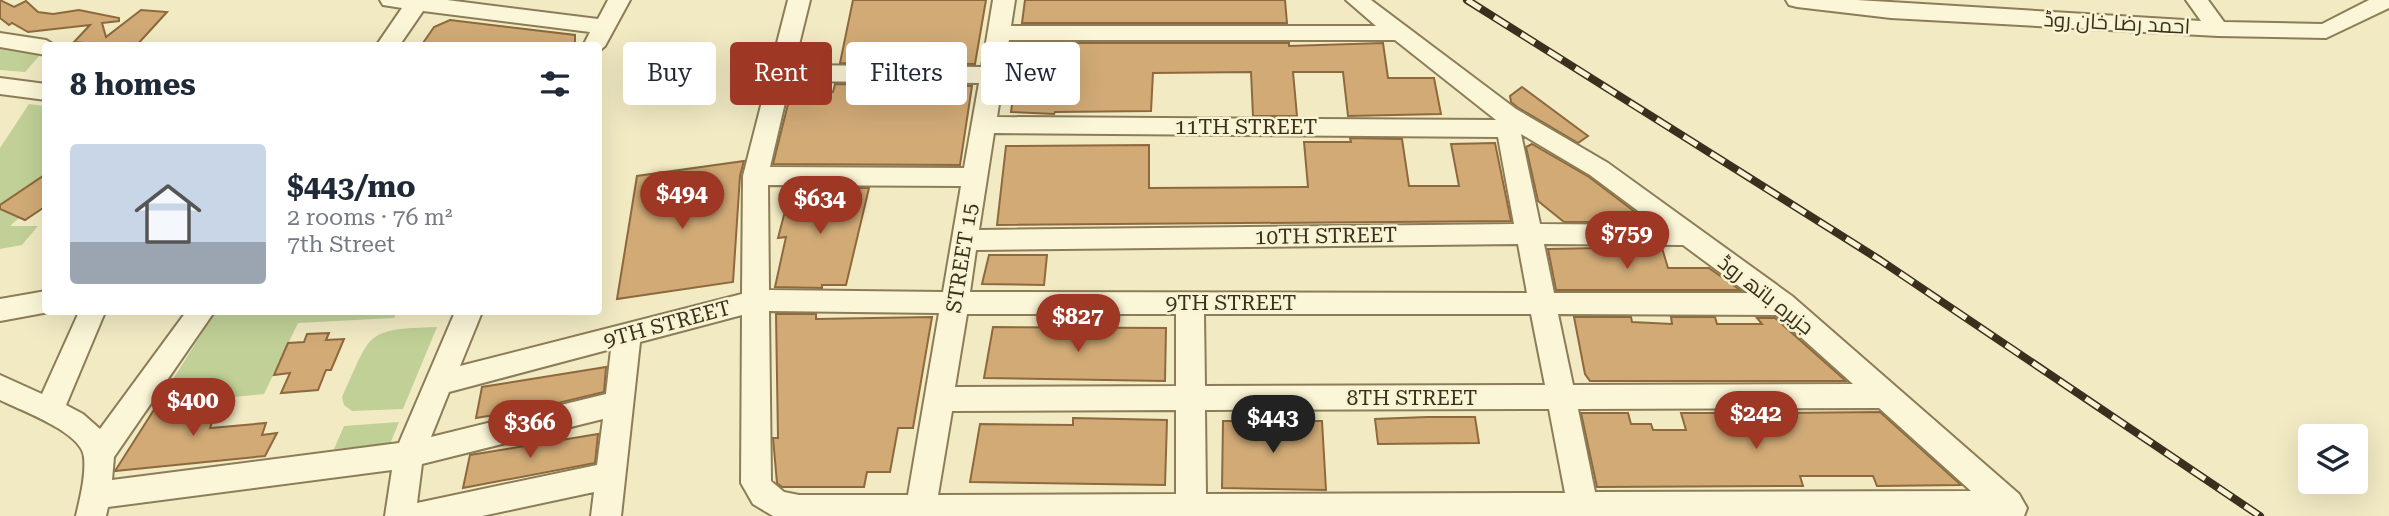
<!DOCTYPE html>
<html lang="en">
<head>
<meta charset="utf-8">
<style>
  :root { --surface:#fff; --page:#f2f2f3; --text:#1f2937; --muted:#747a83; --accent:#9f3725 }
  body { margin:0; font-family:"Roboto Serif",Cairo,serif; background:var(--page); color:var(--text); height:100vh; display:flex; flex-direction:column; font-size:26px; white-space:nowrap }
  * { box-sizing:border-box; margin:0 }
  p { font-size:23px; color:var(--muted) }
  .icon { flex:none; width:38px; height:38px; fill:none; stroke:currentColor; stroke-width:2; stroke-linecap:round; stroke-linejoin:round }
  .map { position:relative; flex:1; overflow:hidden }
  .drawer { position:absolute; left:42px; top:42px; width:560px; height:273px; display:flex; flex-direction:column; background:var(--surface); border-radius:7px; box-shadow:0 7px 28px #0002 }
  .drawer>* { flex:none }
  .banner { position:absolute; left:623px; top:42px; width:665px; height:63px; display:flex; gap:14px }
  .fabs { position:absolute; left:2298px; top:424px; display:grid; gap:14px }
  .fabs a { display:grid; place-items:center; width:70px; height:70px; border-radius:7px; background:var(--surface); box-shadow:0 7px 28px #0002; font-size:35px }
  .price { position:absolute; translate:-50% -60px; padding:0 16px; border-radius:24px; background:var(--accent); color:#fff; font-size:23px; line-height:46px; filter:drop-shadow(0 2px 4px #0008) }
  .price::after { content:''; position:absolute; left:50%; top:42px; width:21px; height:16px; margin-left:-10px; background:inherit; clip-path:polygon(0 0,100% 0,50% 100%) }
  .price.on { background:#222; color:#fff }
  ul { padding:0; list-style:none }
  li { display:flex; align-items:center; gap:21px; height:175px; padding:0 28px }
  li span { display:grid; place-items:center; flex:none; width:196px; height:140px; border-radius:7px; color:#555 }
  li>.icon { margin-inline-start:auto }
  span .icon { width:84px; height:84px; fill:#fffc; stroke-width:1 }
  li b { font-size:30px }
  h2 { display:flex; justify-content:space-between; align-items:center; height:84px; padding:0 28px; font-size:30px }
  .chip { padding:0 24px; border-radius:7px; background:var(--surface); box-shadow:0 7px 28px #0002; font-size:24px; line-height:63px }
  .chip.on { background:var(--accent); color:#fff }
  .map>svg:first-child { display:block }
</style>
</head>
<body>
<div class="map">
<svg width="2389" height="516" viewBox="0 0 2389 516">
  <rect width="100%" height="100%" fill="#f1eac3"/>
  <!-- green -->
  <path fill="#c0d096" d="M 0,43 L 38,50 L 40,55 L 25,72 L 0,70 Z
    M 29,104 L 45,106 L 45,174 L 0,205 L 0,148 Z
    M 0,209 L 19,218 L 10,226 L 38,226 L 22,245 L 0,249 Z
    M 215,312 L 397,312 L 394,318 L 298,323 L 264,394 L 157,405 Z
    M 437,327 L 403,409 L 352,411 L 344,405 L 342,397 C 372,333 363,329 437,327 Z
    M 399,422 L 390,444 L 334,449 L 344,426 Z"/>
  <!-- building -->
  <path fill="#d1aa76" stroke="#8d693d" stroke-width="2" d="M 0,0 L 14,7 L 26,1 L 38,12 L 53,14 L 79,10 L 119,18 L 119,21 L 102,23 L 106,37 L 141,10 L 167,12 L 136,46 L 93,46 L 96,44 L 74,42 L 90,25 L 28,32 L 12,23 L 9,25 L 0,18 Z
    M 853,0 L 986,0 L 975,64 L 840,63 Z
    M 1025,0 L 1285,0 L 1287,23 L 1022,23 Z
    M 450,20 L 575,35 L 575,46 L 421,46 L 434,27 Z
    M 1020,43 L 1289,43 L 1289,46 L 1383,43 L 1388,78 L 1434,78 L 1441,114 L 1348,116 L 1343,72 L 1293,72 L 1297,116 L 1253,116 L 1251,72 L 1153,73 L 1151,111 L 1055,112 L 1054,114 L 1011,112 Z
    M 835,84 L 972,86 L 960,165 L 773,164 L 791,92 L 833,92 Z
    M 1522,87 L 1588,136 L 1578,143 L 1517,107 L 1511,102 L 1510,96 Z
    M 1350,138 L 1402,139 L 1409,186 L 1459,186 L 1451,144 L 1495,143 L 1511,221 L 997,225 L 1006,146 L 1149,145 L 1149,188 L 1305,187 L 1308,187 L 1304,142 L 1351,142 Z
    M 1532,144 L 1589,177 L 1639,215 L 1631,222 L 1564,222 L 1538,201 L 1526,147 Z
    M 744,161 L 740,176 L 733,282 L 617,299 L 637,176 Z
    M 46,174 L 46,206 L 25,220 L 0,209 L 0,205 Z
    M 791,188 L 869,188 L 846,285 L 822,285 L 822,288 L 775,287 L 786,237 L 778,238 Z
    M 1596,247 L 1662,248 L 1668,268 L 1709,268 L 1740,290 L 1556,290 L 1548,249 L 1598,248 Z
    M 989,255 L 1047,255 L 1044,285 L 982,284 Z
    M 776,314 L 816,314 L 816,319 L 932,317 L 913,428 L 898,428 L 890,472 L 867,472 L 864,487 L 782,487 L 777,483 L 773,438 L 778,438 Z
    M 1574,317 L 1631,317 L 1632,322 L 1672,324 L 1671,317 L 1715,317 L 1717,324 L 1762,324 L 1757,318 L 1775,318 L 1846,381 L 1590,381 L 1585,374 Z
    M 993,327 L 1166,328 L 1165,381 L 984,378 Z
    M 329,333 L 326,340 L 344,339 L 331,370 L 326,370 L 318,390 L 281,393 L 290,373 L 274,375 L 288,343 L 304,342 L 307,334 Z
    M 606,367 L 604,392 L 537,408 L 476,418 L 482,387 Z
    M 221,399 L 210,428 L 266,423 L 262,435 L 277,433 L 265,456 L 115,471 L 157,405 L 195,404 L 197,401 Z
    M 1880,412 L 1961,485 L 1877,486 L 1873,476 L 1800,476 L 1803,486 L 1597,487 L 1581,413 L 1628,413 L 1631,424 L 1651,424 L 1653,430 L 1686,430 L 1681,413 L 1735,413 L 1737,417 L 1767,417 L 1765,413 Z
    M 1427,417 L 1475,417 L 1479,443 L 1378,444 L 1375,419 Z
    M 1073,418 L 1167,420 L 1165,485 L 970,482 L 980,424 L 1073,425 Z
    M 1223,421 L 1322,421 L 1326,490 L 1222,488 Z
    M 598,434 L 595,463 L 463,488 L 470,455 Z"/>
  <g fill="none" stroke-linecap="round" stroke-linejoin="round">
    <defs>
      <path id="minor" d="M 380,0 L 447,0 L 598,19 L 608,0 L 630,0 L 605,46 L 598,52 L 598,46 L 583,46 L 590,32 L 423,11 L 399,46 L 376,46 L 402,8 L 383,5 Z
        M 788,0 L 810,0 L 794,65 L 982,67 L 993,0 L 1015,0 L 1011,26 L 1376,26 L 1346,0 L 1371,0 L 1516,109 L 1608,163 L 1792,296 L 2019,494 L 2027,508 L 2024,516 L 773,516 L 753,504 L 741,483 L 742,315 L 640,342 L 621,516 L 591,516 L 594,492 L 482,516 L 385,516 L 392,470 L 108,507 L 106,516 L 76,516 C 80,498 86,476 84,457 C 82,432 20,410 0,400 L 0,375 L 42,394 L 79,312 L 105,312 L 66,405 L 83,414 L 100,429 L 186,312 L 214,312 L 114,457 L 112,480 L 399,443 L 455,312 L 482,312 L 460,366 L 742,294 L 743,176 ZM 1009,40 L 1395,40 L 1496,120 L 997,117 ZM 790,81 L 979,83 L 964,168 L 770,167 ZM 994,133 L 1498,137 L 1514,224 L 979,230 ZM 1521,134 L 1590,175 L 1657,225 L 1540,224 ZM 768,185 L 961,186 L 943,292 L 769,290 ZM 1518,244 L 1527,293 L 970,292 L 976,250 ZM 1544,244 L 1683,245 L 1748,293 L 1554,293 ZM 769,311 L 939,313 L 908,495 L 799,495 L 784,492 L 771,481 ZM 967,314 L 1176,314 L 1176,386 L 955,387 ZM 1204,314 L 1531,314 L 1545,385 L 1205,386 ZM 1558,314 L 1776,315 L 1853,384 L 1573,385 ZM 611,349 L 606,394 L 431,437 L 449,392 ZM 1879,408 L 1971,491 L 1595,492 L 1578,409 ZM 1549,409 L 1565,493 L 1206,494 L 1205,410 ZM 1176,410 L 1176,494 L 938,495 L 952,411 ZM 603,419 L 597,465 L 417,503 L 422,464 Z
        M 1786,0 L 1857,0 L 2201,21 L 2186,0 L 2208,0 L 2224,22 L 2322,24 L 2369,0 L 2389,0 L 2389,8 L 2326,38 L 2218,36 L 1891,18 L 1797,7 L 1789,5 Z
        M 0,33 L 46,40 L 56,46 L 46,46 L 46,55 L 0,47 Z
        M 0,78 L 46,84 L 46,100 L 0,94 Z
        M 46,291 L 46,312 L 49,312 L 0,321 L 0,299 Z"/>
    </defs>
    <!-- minor casing -->
    <use href="#minor" stroke="#8c7c58" stroke-width="4"/>
    <!-- minor -->
    <use href="#minor" fill="#fbf6d7" fill-rule="evenodd"/>
    <defs>
      <path id="rail" d="M 1467,0 L 1880,260 L 2260,516"/>
    </defs>
    <!-- rail casing -->
    <use href="#rail" stroke="#3b301d" stroke-width="8"/>
    <!-- rail -->
    <use href="#rail" stroke="#f8f3d3" stroke-width="5" stroke-dasharray="16" stroke-linecap="butt"/>
  </g>
  <g text-anchor="middle" dominant-baseline="central" stroke-width="5" stroke-linejoin="round" paint-order="stroke">
    <!-- street labels -->
    <g font-size="21" fill="#3b301d" stroke="#f8f3d3">
      <text transform="translate(2117 23) rotate(3)">احمد رضا خان روڈ</text>
      <text x="1246" y="127">11TH STREET</text>
      <text transform="translate(1326 236) rotate(-1)">10TH STREET</text>
      <text transform="translate(962 258) rotate(-81)">STREET 15</text>
      <text transform="translate(1766 295) rotate(38)">جزیرہ باتھ روڈ</text>
      <text x="1231" y="303">9TH STREET</text>
      <text transform="translate(667 324) rotate(-15)">9TH STREET</text>
      <text x="1412" y="398">8TH STREET</text>
    </g>
  </g>
</svg>
<div class="fabs">
<a><svg class="icon" aria-label="layers" viewBox="0 0 24 24"><path d="M12 4l9 5-9 5-9-5zM3 14l9 5 9-5"/></svg></a>
</div>
<b class="price" style="left:682px;top:231px">$494</b>
<b class="price" style="left:820px;top:236px">$634</b>
<b class="price" style="left:1627px;top:271px">$759</b>
<b class="price" style="left:1078px;top:354px">$827</b>
<b class="price" style="left:193px;top:438px">$400</b>
<b class="price" style="left:1756px;top:451px">$242</b>
<b class="price on" style="left:1273px;top:455px">$443</b>
<b class="price" style="left:530px;top:460px">$366</b>
<div class="banner">
<a class="chip">Buy</a>
<a class="chip on">Rent</a>
<a class="chip">Filters</a>
<a class="chip">New</a>
</div>
<section class="drawer">
<h2>8 homes<svg class="icon" aria-label="filters" viewBox="0 0 24 24"><path d="M4 7h16M4 17h16"/><circle cx="9" cy="7" r="2"/><circle cx="15" cy="17" r="2"/></svg></h2>
<ul>
<li><span style="background:linear-gradient(#c9d6e8 70%,#9aa5b1 0)"><svg class="icon" aria-label="home" viewBox="0 0 24 24"><path d="M3 11l9-7 9 7M6 9v11h12V9"/></svg></span><div><b>$443/mo</b><p>2 rooms · 76 m²</p><p>7th Street</p></div></li>
</ul>
</section>
</div>
</body>
</html>
